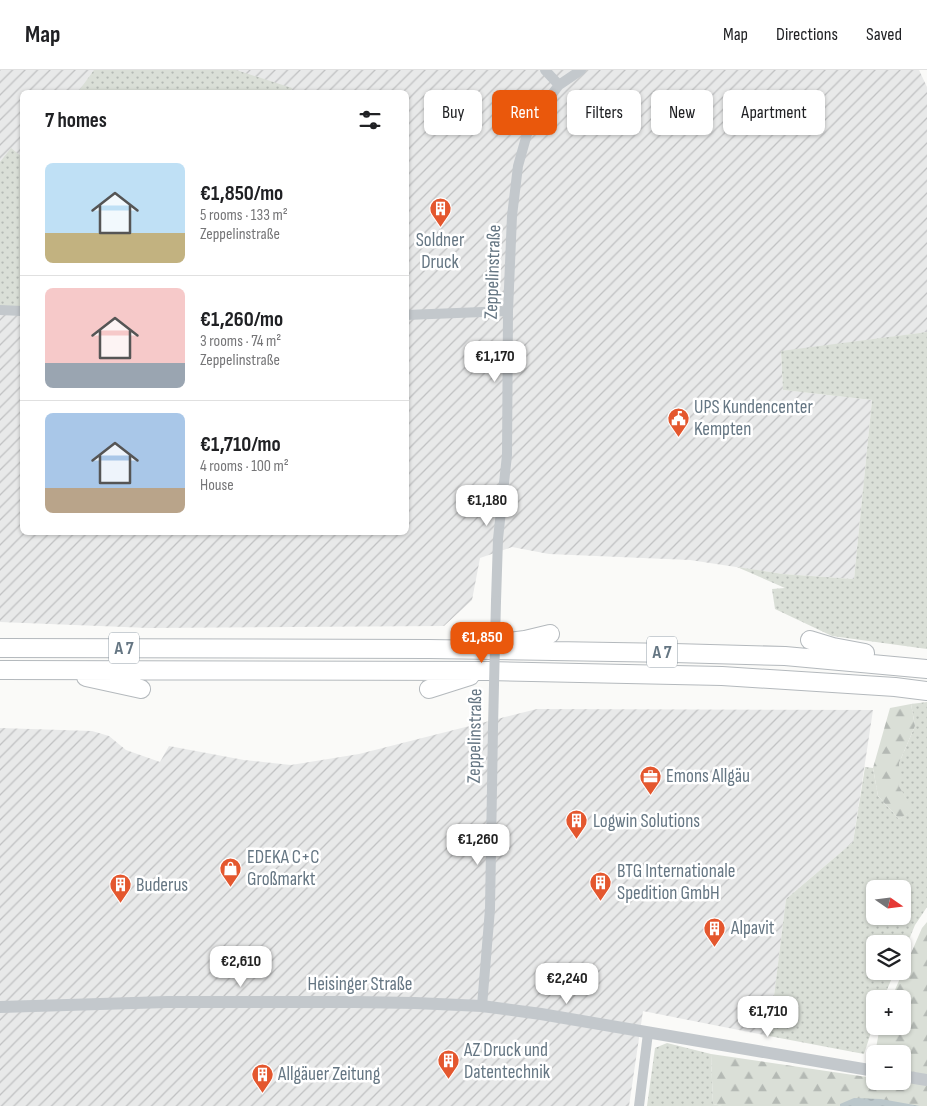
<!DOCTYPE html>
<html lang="en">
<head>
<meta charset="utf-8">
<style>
  :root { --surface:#fff; --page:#f2f2f2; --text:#202124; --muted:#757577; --line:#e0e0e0; --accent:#ea580c }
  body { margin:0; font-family:"Sofia Sans Condensed",sans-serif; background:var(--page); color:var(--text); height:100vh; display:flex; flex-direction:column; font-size:19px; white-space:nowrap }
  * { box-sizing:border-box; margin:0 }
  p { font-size:16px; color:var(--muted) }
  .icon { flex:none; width:28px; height:28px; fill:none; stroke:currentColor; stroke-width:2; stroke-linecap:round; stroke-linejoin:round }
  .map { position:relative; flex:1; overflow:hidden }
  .sheet { position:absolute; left:20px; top:20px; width:389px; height:445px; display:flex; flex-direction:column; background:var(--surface); border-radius:8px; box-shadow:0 1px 4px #0004 }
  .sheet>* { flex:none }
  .top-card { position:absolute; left:424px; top:20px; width:428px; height:45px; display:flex; gap:10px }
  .needle { width:32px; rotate:104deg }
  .controls { position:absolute; left:866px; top:810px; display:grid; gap:10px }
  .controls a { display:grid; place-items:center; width:45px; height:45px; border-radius:8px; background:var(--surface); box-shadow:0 1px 4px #0004; font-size:25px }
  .price { position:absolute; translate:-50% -42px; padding:0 11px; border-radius:10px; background:#fff; color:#222; font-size:16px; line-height:32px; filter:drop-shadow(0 1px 2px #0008) }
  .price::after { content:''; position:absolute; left:50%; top:30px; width:15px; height:11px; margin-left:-8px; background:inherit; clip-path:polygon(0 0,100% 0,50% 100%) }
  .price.active { background:var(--accent); color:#fff }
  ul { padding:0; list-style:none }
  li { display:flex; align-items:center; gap:15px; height:125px; padding:0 25px }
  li+li { border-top:1px solid var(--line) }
  li span { display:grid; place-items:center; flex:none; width:140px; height:100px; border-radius:8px; color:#555 }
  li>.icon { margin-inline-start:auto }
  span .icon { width:60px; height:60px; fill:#fffc; stroke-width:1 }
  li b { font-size:21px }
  h2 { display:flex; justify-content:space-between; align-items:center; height:60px; padding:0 25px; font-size:21px }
  .tag { padding:0 18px; border-radius:8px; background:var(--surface); box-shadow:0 1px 4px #0004; font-size:18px; line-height:45px }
  .tag.active { background:var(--accent); color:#fff }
  header { display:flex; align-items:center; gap:30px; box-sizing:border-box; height:70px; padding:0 25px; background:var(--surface); border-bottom:1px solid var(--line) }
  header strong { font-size:24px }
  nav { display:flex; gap:28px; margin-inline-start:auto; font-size:18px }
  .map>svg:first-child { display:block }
</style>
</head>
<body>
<header>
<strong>Map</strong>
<nav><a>Map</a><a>Directions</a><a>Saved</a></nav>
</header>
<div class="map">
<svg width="927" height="1036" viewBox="0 0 927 1036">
  <defs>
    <pattern id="industrial-furrows" width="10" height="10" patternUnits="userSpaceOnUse" patternTransform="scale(1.25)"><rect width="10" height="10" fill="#e8e9e9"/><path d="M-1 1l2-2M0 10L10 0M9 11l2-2" fill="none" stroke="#c0c1c2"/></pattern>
    <pattern id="grass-dots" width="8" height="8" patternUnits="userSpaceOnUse" patternTransform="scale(1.25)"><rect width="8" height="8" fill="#dadfd7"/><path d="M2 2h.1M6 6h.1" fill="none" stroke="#b4b9b4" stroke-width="1.8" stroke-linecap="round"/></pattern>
    <pattern id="forest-firs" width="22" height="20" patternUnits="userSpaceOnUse" patternTransform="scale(1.25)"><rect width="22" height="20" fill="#dadfd7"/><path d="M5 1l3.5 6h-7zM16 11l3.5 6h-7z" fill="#b4b9b4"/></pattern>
    <pattern id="water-ripples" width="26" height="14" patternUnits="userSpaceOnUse" patternTransform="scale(1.25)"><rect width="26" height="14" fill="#bbc7cb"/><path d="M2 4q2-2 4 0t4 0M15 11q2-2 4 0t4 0" fill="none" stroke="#9ca6aa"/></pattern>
  </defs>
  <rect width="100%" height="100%" fill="#fafaf8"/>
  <!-- industrial -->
  <path fill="url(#industrial-furrows)" fill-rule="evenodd" d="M 0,0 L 919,0 L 927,17 L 927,262 L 781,282 L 783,320 L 872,330 L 854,509 L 783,504 L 690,490 L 549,484 L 512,477 L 480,488 L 472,530 L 444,556 L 149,558 L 0,552 ZM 22,22 L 406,22 L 406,462 L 22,462 Z
    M 537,639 L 873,640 L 853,772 L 786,829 L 769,966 L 643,941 L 629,1036 L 0,1036 L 0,658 L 92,661 L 109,666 L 126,680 L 160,692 L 169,676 L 244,690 L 291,695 L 359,684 Z"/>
  <!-- grass -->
  <path fill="url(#grass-dots)" fill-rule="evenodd" d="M 94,0 L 236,0 L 292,18 L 291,22 L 78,22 Z
    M 11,78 L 22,87 L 22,241 L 0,240 L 0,92 Z
    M 927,262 L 927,579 L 832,566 L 775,539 L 772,519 L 785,518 L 737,497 L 783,504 L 854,509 L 872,330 L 783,320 L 781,281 Z
    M 927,632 L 927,837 L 915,855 L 903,884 L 902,874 L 875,874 L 875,901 L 895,901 L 883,929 L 875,929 L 875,950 L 864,984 L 769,966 L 786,829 L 853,772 L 865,697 L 873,698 L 878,726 L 899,749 L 912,741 L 899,716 L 899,693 L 915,656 L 911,634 ZM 875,819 L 902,819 L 902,846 L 875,846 Z
    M 667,973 L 711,984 L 713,1034 L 722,1036 L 647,1036 L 655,978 Z"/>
  <!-- forest -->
  <path fill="url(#forest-firs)" d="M 911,634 L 915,656 L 899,693 L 899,716 L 913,741 L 899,749 L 878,726 L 873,698 L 890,638 Z
    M 927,852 L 927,1036 L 722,1036 L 713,1034 L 711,984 L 867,1007 L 875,985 L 875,1011 L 902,1011 L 902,984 L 875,984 L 880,956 L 902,956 L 902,929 L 891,929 L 922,858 Z"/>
  <!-- water -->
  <path fill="url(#water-ripples)" d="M 854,1028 L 881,1029 L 920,1036 L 840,1036 L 840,1034 Z"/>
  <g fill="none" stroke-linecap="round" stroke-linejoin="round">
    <defs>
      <path id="motorway" d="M 810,570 L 833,577 L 865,583
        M 509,572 L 525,570 L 550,564
        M 0,578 L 429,579 L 674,583 L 785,586 L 927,599
        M 0,600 L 487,601 L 722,606 L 895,617 L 927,621
        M 86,607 L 141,619
        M 429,619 L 470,606"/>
    </defs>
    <!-- motorway casing -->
    <use href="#motorway" stroke="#b4b9bd" stroke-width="20"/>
    <!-- minor -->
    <path stroke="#c3c8cc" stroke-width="10" d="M 545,0 L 559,15
      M 0,240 L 22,241
      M 406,245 L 508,241
      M 496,531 L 498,469 L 507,385 L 508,241 L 512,146 L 518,96 L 527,64 L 540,40 L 559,15 L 581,0
      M 482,936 L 490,839 L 493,657
      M 639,1036 L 648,963"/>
    <!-- tertiary -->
    <path stroke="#c3c8cc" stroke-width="12" d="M 0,937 L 167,932 L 354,932 L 415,933 L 482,936 L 541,944 L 875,1001
      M 902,1006 L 927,1010"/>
    <!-- motorway -->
    <use href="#motorway" stroke="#fff" stroke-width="18"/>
    <!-- minor-bridge -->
    <path stroke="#c3c8cc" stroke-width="10" d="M 493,657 L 496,531"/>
  </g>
  <!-- icons -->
  <defs>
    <symbol id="building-pin" viewBox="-11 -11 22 30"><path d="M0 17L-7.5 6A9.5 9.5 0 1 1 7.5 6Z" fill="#e4572e" stroke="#fff"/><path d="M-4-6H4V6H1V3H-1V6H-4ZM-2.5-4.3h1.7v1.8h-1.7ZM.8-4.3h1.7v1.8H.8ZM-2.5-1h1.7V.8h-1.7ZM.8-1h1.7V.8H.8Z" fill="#fff"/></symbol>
    <symbol id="civic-pin" viewBox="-11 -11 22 30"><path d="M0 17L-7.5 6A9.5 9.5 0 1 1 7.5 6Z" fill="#e4572e" stroke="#fff"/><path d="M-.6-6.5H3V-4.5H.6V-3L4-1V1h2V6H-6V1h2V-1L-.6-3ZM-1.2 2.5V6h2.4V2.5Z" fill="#fff"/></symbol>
    <symbol id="office-pin" viewBox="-11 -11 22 30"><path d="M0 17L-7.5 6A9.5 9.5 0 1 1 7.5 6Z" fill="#e4572e" stroke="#fff"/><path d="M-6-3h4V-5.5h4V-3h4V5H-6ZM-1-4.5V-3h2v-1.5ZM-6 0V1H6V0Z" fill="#fff"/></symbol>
    <symbol id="shop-pin" viewBox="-11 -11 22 30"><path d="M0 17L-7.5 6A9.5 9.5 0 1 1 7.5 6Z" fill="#e4572e" stroke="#fff"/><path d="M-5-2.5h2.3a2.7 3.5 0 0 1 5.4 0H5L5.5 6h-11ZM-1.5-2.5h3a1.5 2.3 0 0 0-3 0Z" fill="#fff"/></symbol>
  </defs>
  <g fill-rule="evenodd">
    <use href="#building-pin" x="428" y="126" width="25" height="34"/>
    <use href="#civic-pin" x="666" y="336" width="25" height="34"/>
    <use href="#office-pin" x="638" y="694" width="25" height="34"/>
    <use href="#building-pin" x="564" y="738" width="25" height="34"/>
    <use href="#shop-pin" x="218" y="786" width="25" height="34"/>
    <use href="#building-pin" x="588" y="800" width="25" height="34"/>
    <use href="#building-pin" x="108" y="802" width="25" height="34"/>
    <use href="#building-pin" x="702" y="846" width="25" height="34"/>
    <use href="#building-pin" x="436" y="978" width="25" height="34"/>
    <use href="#building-pin" x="250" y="992" width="25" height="34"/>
  </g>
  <g text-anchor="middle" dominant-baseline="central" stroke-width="5" stroke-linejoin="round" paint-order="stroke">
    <!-- shield labels -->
    <g fill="#fff" stroke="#939fa8" stroke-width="1">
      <rect x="109" y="562.5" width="30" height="31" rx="4"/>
      <rect x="647" y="566.5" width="30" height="31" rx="4"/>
    </g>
    <g font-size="18" font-weight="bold" fill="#657683">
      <text x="124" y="578">A 7</text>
      <text x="662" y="582">A 7</text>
    </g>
    <!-- poi labels -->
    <g font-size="19" fill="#657683" stroke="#fff" text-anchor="start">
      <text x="440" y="170" text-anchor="middle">Soldner<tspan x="440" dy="22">Druck</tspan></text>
      <text x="694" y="337">UPS Kundencenter<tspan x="694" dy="22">Kempten</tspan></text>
      <text x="666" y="706">Emons Allgäu</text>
      <text x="593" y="751">Logwin Solutions</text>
      <text x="247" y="787">EDEKA C+C<tspan x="247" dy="22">Großmarkt</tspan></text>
      <text x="617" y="801">BTG Internationale<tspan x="617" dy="22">Spedition GmbH</tspan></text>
      <text x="136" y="815">Buderus</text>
      <text x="731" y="858">Alpavit</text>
      <text x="464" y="980">AZ Druck und<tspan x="464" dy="22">Datentechnik</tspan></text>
      <text x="278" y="1004">Allgäuer Zeitung</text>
    </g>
    <!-- street labels -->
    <g font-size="19" fill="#657683" stroke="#fff">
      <text transform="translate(493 202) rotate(-88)">Zeppelinstraße</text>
      <text transform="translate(475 666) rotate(-89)">Zeppelinstraße</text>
      <text x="360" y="914">Heisinger Straße</text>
    </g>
  </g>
</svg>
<div class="controls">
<a><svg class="needle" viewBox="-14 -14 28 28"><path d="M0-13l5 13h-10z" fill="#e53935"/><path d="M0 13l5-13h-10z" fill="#757577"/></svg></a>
<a><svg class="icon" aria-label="layers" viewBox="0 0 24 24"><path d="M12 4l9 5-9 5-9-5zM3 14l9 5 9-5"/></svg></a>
<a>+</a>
<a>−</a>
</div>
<b class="price" style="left:495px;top:313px">€1,170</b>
<b class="price" style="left:487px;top:457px">€1,180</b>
<b class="price active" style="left:482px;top:594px">€1,850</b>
<b class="price" style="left:478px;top:796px">€1,260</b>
<b class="price" style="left:241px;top:918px">€2,610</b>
<b class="price" style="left:567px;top:935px">€2,240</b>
<b class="price" style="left:768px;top:968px">€1,710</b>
<div class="top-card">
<a class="tag">Buy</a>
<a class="tag active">Rent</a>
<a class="tag">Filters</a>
<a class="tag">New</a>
<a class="tag">Apartment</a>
</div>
<section class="sheet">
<h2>7 homes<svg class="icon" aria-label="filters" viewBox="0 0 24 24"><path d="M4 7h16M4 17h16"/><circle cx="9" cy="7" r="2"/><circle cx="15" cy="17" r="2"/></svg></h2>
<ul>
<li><span style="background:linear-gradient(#bfe0f5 70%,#c2b280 0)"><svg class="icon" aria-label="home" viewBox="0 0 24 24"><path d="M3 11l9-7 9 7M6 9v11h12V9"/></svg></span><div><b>€1,850/mo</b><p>5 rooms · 133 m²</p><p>Zeppelinstraße</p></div></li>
<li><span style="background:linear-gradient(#f6c9c9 75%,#9aa5b1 0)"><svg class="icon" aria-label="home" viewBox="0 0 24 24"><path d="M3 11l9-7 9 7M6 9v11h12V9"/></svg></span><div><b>€1,260/mo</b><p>3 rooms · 74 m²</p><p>Zeppelinstraße</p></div></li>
<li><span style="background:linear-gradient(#a9c7e8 75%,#b9a48a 0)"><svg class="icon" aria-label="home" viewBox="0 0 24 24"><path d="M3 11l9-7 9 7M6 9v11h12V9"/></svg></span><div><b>€1,710/mo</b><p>4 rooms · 100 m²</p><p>House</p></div></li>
</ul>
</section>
</div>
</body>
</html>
